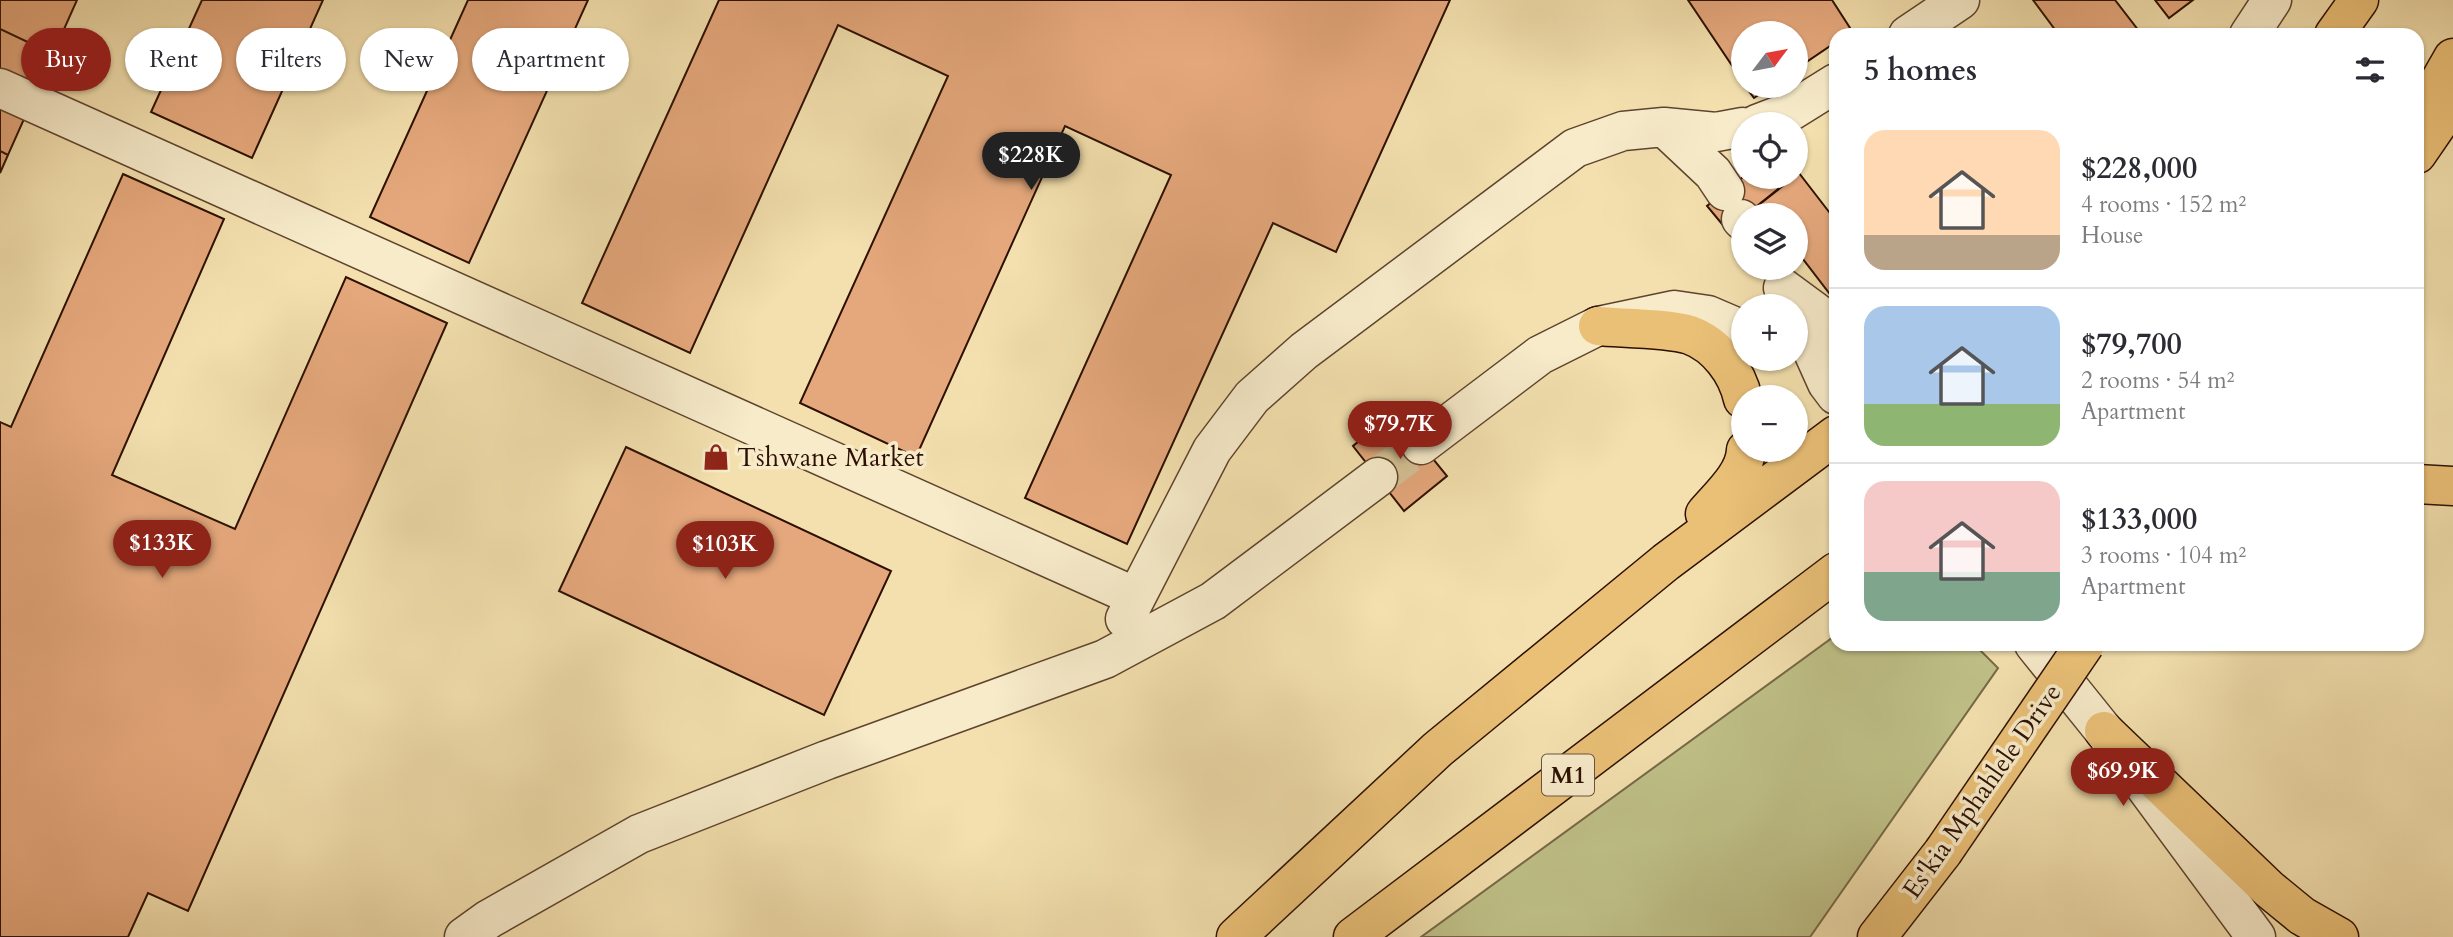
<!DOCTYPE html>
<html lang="en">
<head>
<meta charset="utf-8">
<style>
  :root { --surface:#fff; --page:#f2f2f3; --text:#2b2b33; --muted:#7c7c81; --line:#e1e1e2; --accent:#8f2418 }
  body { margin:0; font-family:Cardo,serif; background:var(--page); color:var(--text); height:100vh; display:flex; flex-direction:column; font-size:26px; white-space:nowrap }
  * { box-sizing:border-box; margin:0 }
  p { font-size:23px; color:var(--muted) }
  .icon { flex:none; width:38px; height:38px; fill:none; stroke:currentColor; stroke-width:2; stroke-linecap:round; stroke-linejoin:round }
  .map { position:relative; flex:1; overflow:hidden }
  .details { position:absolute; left:1829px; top:28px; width:595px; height:623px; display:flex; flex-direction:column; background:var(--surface); border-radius:21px; box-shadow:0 2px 5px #0004 }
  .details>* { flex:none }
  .guide { position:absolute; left:21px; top:28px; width:665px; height:63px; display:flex; gap:14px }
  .needle { width:46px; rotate:58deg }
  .controls { position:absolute; left:1731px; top:21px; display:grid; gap:14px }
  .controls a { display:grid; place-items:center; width:77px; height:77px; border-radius:50%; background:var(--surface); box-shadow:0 2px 5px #0004; font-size:35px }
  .price { position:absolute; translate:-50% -60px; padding:0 16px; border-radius:24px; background:var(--accent); color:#fff; font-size:23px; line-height:46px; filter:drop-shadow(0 2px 4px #0008) }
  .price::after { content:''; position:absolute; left:50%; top:42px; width:21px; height:16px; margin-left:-10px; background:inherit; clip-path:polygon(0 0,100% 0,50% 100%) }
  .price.on { background:#222; color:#fff }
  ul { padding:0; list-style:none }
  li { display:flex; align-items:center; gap:21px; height:175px; padding:0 35px }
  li+li { border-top:2px solid var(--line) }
  li span { display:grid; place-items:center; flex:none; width:196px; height:140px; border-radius:21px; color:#555 }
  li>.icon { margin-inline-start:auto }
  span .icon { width:84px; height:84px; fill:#fffc; stroke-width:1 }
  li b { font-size:30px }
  h2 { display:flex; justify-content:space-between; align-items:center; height:84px; padding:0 35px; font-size:30px }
  .chip { padding:0 24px; border-radius:32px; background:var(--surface); box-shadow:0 2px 5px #0004; font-size:24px; line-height:63px }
  .chip.on { background:var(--accent); color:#fff }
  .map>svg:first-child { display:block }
</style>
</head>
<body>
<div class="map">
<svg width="2453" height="937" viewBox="0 0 2453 937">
  <rect width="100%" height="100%" fill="#f3e0ae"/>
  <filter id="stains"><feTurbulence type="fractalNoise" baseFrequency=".00286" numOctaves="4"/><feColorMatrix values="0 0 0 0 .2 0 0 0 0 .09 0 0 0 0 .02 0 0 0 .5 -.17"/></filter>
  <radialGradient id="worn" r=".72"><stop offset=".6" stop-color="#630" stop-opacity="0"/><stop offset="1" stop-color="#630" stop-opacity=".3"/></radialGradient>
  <!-- green -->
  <path fill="#bfc188" stroke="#766846" stroke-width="2" d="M 1836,635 L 1836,644 L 1974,644 L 1998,668 L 1810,937 L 1421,937 Z"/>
  <!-- building -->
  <path fill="#e5a87c" stroke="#2d1003" stroke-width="2" d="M 0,0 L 77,0 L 53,54 L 0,29 Z
    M 202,0 L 323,0 L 252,158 L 151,112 Z
    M 468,0 L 588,0 L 469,263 L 370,217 Z
    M 719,0 L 1450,0 L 1336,252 L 1273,223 L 1127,544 L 1025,498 L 1171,175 L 1065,126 L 916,457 L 800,403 L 948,76 L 838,25 L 690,353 L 582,303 Z
    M 1688,0 L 1832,0 L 1852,31 L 1846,35 L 1836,35 L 1836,42 L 1796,69 L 1796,33 L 1743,33 L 1743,82 Z
    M 2033,0 L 2115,0 L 2142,35 L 2059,35 Z
    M 2155,0 L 2193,0 L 2169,18 Z
    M 0,29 L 53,54 L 8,155 L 0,151 Z
    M 1745,86 L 1772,86 L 1754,98 Z
    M 0,151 L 8,155 L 0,173 Z
    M 1799,173 L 1836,221 L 1836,302 L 1796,250 L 1796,215 L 1769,215 L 1760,204 Z
    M 123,174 L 224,219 L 112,475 L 235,529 L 346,277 L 447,323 L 188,911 L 148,893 L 128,937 L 0,937 L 0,422 L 11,427 Z
    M 1743,177 L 1782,177 L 1787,182 L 1727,230 L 1707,206 Z
    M 1395,412 L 1447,476 L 1404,511 L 1353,446 Z
    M 626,447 L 891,571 L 824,715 L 559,591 Z"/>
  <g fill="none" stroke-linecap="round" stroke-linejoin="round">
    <!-- minor-tunnel -->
    <path stroke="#d5c194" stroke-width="38" stroke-dasharray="38 19" stroke-linecap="butt" d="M 1378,477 L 1421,445"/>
    <defs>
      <path id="minor" d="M 1908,35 L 1960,0
        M 2249,35 L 2272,0
        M 0,88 L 1136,597
        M 1757,124 L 1791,111 L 1836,83
        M 1664,127 L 1716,132 L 1743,127
        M 1741,219 L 1743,221
        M 1783,288 L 1836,327
        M 1796,314 L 1827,383 L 1836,395
        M 1421,445 L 1540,355 L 1598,326 L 1674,310 L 1708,315 L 1743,330
        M 1125,619 L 1212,450 L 1252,397 L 1304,351 L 1575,148 L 1623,131 L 1664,127 L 1713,173 L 1725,191
        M 2034,644 L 2104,731 L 2256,937
        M 464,937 L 489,919 L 639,834 L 827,760 L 1105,659 L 1213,601 L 1378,477"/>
      <path id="major" d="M 2334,35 L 2359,0
        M 2417,121 L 2453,58
        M 2417,154 L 2452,103
        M 1598,326 C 1621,328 1670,328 1690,335 C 1717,345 1737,372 1743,399
        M 2417,484 L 2453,486
        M 1705,514 C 1720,496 1745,475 1746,450
        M 2104,731 L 2269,889 L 2302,916 L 2339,937
        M 1236,937 L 1438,749 L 1666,562 L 1836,435
        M 1353,937 L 1836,572
        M 1877,937 L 1943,852"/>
    </defs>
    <!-- minor casing -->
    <use href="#minor" stroke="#5e442e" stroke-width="41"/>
    <!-- major casing -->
    <use href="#major" stroke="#2d1003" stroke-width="41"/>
    <!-- minor -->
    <use href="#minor" stroke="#f7ebca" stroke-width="38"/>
    <!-- major -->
    <use href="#major" stroke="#eac077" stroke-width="38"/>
    <defs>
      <path id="major-bridge" d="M 1943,852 L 2085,644"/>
    </defs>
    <!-- major-bridge casing -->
    <use href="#major-bridge" stroke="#2d1003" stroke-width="41" stroke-linecap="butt"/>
    <!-- major-bridge -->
    <use href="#major-bridge" stroke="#eac077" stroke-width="38"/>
  </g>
  <!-- icons -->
  <defs>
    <symbol id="shop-bare" viewBox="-9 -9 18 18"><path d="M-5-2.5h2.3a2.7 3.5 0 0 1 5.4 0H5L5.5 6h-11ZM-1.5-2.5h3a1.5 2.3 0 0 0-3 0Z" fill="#8f2418" stroke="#f7ebca" stroke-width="2.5" paint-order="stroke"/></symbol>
  </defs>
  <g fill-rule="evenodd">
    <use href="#shop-bare" x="697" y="438" width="38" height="38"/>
  </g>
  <g text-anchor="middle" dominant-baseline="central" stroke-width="7" stroke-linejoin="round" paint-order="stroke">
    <!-- shield labels -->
    <rect fill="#f7ebca" stroke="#6a523f" stroke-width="2" x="1542" y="754.5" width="52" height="41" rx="5"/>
    <g font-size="24" font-weight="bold" fill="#2d1003">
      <text x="1568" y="775">M1</text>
    </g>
    <!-- poi labels -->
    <g font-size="26" fill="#2d1003" stroke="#f7ebca" text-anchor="start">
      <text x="737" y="457">Tshwane Market</text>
    </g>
    <!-- street labels -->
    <g font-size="26" fill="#2d1003" stroke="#f7ebca">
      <text transform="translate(1982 791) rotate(-55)">Es'kia Mphahlele Drive</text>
    </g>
  </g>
  <rect width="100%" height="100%" filter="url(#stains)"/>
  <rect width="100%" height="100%" fill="url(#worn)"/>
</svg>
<div class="controls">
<a><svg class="needle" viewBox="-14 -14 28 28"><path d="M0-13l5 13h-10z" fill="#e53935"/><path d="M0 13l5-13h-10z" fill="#7c7c81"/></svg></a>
<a><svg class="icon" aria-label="locate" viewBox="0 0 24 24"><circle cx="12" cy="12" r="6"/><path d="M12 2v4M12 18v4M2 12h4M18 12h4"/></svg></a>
<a><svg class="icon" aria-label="layers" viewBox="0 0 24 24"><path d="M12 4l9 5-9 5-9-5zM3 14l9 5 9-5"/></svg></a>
<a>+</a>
<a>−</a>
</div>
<b class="price on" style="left:1031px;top:192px">$228K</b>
<b class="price" style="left:1400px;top:461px">$79.7K</b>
<b class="price" style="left:162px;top:580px">$133K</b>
<b class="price" style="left:725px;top:581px">$103K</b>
<b class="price" style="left:2123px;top:808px">$69.9K</b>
<div class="guide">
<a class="chip on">Buy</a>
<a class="chip">Rent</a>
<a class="chip">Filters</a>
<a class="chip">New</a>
<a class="chip">Apartment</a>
</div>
<section class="details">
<h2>5 homes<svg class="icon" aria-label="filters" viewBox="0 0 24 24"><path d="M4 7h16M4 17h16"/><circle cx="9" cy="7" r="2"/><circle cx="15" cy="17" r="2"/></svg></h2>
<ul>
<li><span style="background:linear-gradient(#ffd9b3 75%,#b9a48a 0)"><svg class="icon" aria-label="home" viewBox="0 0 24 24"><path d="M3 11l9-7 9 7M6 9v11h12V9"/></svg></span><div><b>$228,000</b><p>4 rooms · 152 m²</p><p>House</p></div></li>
<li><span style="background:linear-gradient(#a9c7e8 70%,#8fb573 0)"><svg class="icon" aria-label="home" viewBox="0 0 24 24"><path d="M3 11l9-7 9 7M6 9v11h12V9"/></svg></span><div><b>$79,700</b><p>2 rooms · 54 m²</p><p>Apartment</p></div></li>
<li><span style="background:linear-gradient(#f6c9c9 65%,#7fa58c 0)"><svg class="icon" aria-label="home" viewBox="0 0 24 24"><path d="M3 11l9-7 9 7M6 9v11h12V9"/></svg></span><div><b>$133,000</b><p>3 rooms · 104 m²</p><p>Apartment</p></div></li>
</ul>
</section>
</div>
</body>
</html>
